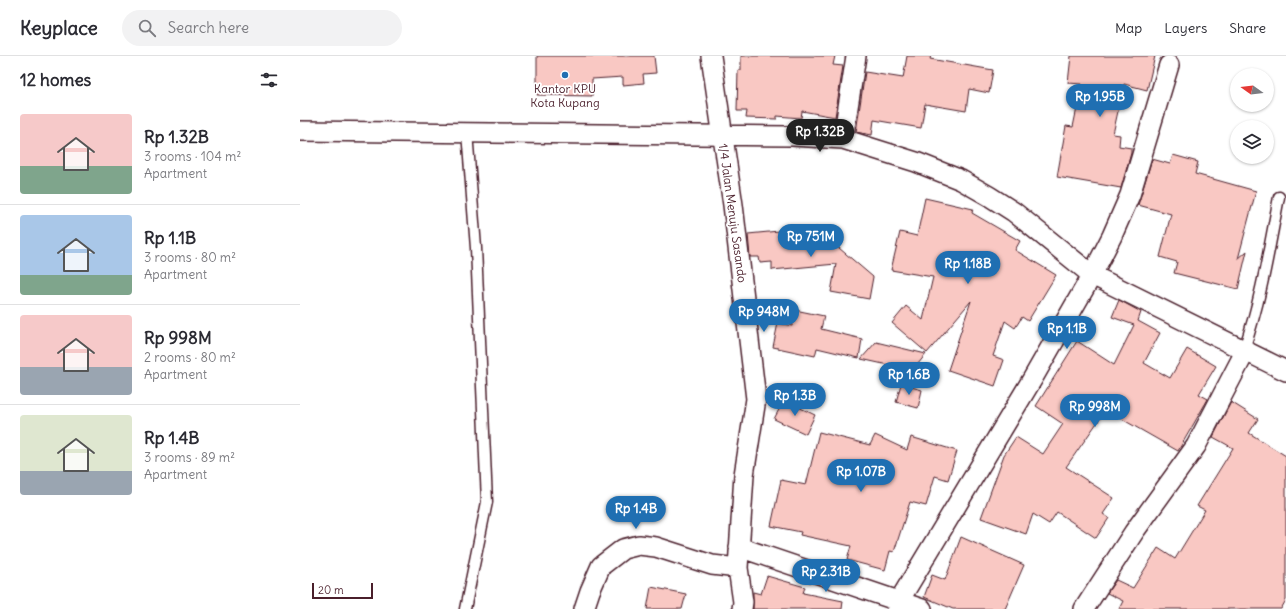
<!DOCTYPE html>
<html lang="en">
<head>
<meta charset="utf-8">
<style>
  :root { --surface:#fff; --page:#f2f2f3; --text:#2b2b33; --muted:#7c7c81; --line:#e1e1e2; --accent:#1f6fb2 }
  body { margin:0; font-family:Delius,sans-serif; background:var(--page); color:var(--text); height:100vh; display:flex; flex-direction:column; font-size:15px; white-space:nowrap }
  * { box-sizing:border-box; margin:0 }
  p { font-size:13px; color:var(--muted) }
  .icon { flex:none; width:22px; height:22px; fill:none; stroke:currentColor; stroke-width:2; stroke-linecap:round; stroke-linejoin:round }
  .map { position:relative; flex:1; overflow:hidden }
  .sheet { display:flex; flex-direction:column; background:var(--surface); width:300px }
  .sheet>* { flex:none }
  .needle { width:26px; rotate:284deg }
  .buttons { position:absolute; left:930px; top:12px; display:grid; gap:8px }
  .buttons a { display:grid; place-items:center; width:44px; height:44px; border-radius:50%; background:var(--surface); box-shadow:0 1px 3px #0004; font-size:20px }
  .scale { position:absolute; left:12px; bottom:10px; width:61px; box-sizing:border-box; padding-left:4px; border:2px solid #4a1f2b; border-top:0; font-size:11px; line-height:14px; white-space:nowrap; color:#4a1f2b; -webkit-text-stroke:3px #fff; paint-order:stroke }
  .price { position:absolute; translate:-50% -34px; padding:0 9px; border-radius:14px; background:var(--accent); color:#fff; font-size:13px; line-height:26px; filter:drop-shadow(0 1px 2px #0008) }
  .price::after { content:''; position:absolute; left:50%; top:24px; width:12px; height:9px; margin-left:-6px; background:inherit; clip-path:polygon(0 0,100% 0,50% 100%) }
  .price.on { background:#222; color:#fff }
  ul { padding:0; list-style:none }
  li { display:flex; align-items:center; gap:12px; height:100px; padding:0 20px }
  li+li { border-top:1px solid var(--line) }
  li span { display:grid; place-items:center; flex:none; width:112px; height:80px; border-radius:4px; color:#555 }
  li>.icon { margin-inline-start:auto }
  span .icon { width:48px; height:48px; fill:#fffc; stroke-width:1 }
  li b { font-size:17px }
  h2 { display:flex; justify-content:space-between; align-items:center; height:48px; padding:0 20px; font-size:17px }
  header { display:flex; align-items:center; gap:24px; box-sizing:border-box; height:56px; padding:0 20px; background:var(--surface); border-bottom:1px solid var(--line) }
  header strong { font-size:19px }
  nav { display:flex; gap:22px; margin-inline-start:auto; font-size:14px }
  .search { width:280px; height:36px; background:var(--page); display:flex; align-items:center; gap:10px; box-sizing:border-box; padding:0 14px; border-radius:22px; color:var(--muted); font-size:15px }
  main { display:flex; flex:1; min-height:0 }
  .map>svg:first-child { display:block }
</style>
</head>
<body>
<header>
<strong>Keyplace</strong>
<div class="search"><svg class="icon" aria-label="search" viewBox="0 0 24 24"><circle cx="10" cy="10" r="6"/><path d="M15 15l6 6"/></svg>Search here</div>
<nav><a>Map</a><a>Layers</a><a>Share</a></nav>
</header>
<main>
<section class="sheet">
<h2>12 homes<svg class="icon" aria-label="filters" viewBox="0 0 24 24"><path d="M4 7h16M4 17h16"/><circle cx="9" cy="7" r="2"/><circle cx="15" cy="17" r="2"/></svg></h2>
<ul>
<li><span style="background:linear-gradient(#f6c9c9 65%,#7fa58c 0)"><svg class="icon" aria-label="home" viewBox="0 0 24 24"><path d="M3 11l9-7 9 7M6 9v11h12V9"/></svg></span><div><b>Rp 1.32B</b><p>3 rooms · 104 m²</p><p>Apartment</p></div></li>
<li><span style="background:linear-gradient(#a9c7e8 75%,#7fa58c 0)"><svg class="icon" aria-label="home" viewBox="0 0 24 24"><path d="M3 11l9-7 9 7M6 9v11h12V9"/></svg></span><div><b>Rp 1.1B</b><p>3 rooms · 80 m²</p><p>Apartment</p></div></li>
<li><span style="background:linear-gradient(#f6c9c9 65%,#9aa5b1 0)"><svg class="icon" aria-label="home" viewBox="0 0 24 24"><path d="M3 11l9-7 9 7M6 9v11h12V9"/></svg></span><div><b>Rp 998M</b><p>2 rooms · 80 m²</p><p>Apartment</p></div></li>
<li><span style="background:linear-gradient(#dfe7d0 70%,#9aa5b1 0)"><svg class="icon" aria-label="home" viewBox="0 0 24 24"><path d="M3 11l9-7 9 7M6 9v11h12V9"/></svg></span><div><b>Rp 1.4B</b><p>3 rooms · 89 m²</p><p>Apartment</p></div></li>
</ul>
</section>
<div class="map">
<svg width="986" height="553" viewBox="0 0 986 553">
  <rect width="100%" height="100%" fill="#fff"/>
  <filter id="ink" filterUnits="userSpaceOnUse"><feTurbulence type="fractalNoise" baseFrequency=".025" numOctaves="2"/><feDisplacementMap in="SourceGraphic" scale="8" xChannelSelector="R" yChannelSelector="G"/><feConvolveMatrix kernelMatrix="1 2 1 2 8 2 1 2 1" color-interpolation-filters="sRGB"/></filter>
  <g filter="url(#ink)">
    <!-- building -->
    <path fill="#f9c8c3" stroke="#4a1f2b" d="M 237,0 L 354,0 L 356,17 L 343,18 L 344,27 L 323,29 L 323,21 L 292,23 L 292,40 L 237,39 Z
      M 441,0 L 535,0 L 533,9 L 543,10 L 535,61 L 502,55 L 501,62 L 477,60 L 477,63 L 446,62 L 447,55 L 437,55 L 438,14 L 441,14 Z
      M 607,0 L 631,0 L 630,3 L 693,14 L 689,37 L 669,33 L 666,55 L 625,48 L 621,72 L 574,64 L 572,79 L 556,76 L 565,16 L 603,22 Z
      M 771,0 L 855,0 L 847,34 L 824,28 L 813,78 L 820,79 L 819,90 L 831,92 L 831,97 L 821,132 L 757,121 L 766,70 L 773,71 L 782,28 L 768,27 Z
      M 873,99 L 898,106 L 895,118 L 956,135 L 938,203 L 947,195 L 938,233 L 874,217 L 877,206 L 860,201 L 871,158 L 838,149 L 852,103 L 870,108 Z
      M 625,142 L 673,153 L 672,157 L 720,185 L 715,194 L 756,219 L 728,265 L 722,261 L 715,272 L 705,265 L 693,300 L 704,304 L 695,330 L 648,314 L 671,245 L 627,297 L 592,267 L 606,250 L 623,264 L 633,221 L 591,214 L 600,176 L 617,180 Z
      M 520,171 L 522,190 L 539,192 L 573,221 L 569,243 L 531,236 L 536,208 L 472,214 L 472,206 L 460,207 L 459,201 L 450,201 L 448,178 Z
      M 819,244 L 841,256 L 838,265 L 860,277 L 844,307 L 870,322 L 887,293 L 916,310 L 899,338 L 908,343 L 878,395 L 806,354 L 766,411 L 814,442 L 803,458 L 809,462 L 796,482 L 757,456 L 749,468 L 733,458 L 726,478 L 681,462 L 704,399 L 716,381 L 743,398 L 763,368 L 736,350 L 777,285 L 814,309 L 834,269 L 812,261 Z
      M 495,254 L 524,260 L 521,273 L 562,283 L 559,302 L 517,292 L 515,300 L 473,291 L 478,267 L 492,270 Z
      M 576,286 L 626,298 L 605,324 L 588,309 L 561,303 Z
      M 601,328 L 622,334 L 618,352 L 596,346 Z
      M 484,344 L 515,359 L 506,378 L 474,363 Z
      M 931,346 L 958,363 L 949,377 L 986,400 L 986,544 L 981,553 L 819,553 L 823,545 L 807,537 L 816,524 L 833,532 L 858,492 L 875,503 L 905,454 L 897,450 L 933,392 L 913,381 Z
      M 519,376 L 570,389 L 575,379 L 607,394 L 611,381 L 657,395 L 648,424 L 635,420 L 626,450 L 610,446 L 594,496 L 590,495 L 585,514 L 547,504 L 551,490 L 500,479 L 501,476 L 471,470 L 481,424 L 506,429 Z
      M 661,481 L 724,509 L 705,553 L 653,553 L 624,541 L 632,519 L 645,524 Z
      M 467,520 L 505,531 L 503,537 L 543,545 L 542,553 L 453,553 L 453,536 L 461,538 Z
      M 351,531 L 386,538 L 382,553 L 347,553 Z"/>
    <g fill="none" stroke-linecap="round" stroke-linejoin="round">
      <defs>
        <path id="lane" d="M 944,293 C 961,244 969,193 979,141
          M 165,553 L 187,446 L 176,192 L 167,76"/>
        <path id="street" d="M 411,0 L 433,149 L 456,343 L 444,419 L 438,512 L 443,546 L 442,553
          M 0,75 L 492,80 L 543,83 L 616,106 L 661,124 L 689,140 L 714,156 L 792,219 L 986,315
          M 543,83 L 556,0
          M 439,491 L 622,553
          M 284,553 L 290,535 L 301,510 L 323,493 L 339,489 L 356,491 L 412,509 L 438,512
          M 597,553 L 599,545 L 733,322 L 792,219 L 812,180 L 830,139 L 869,9
          M 784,553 L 834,476 L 896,390 L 946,294"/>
      </defs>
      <!-- lane casing -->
      <use href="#lane" stroke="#4a1f2b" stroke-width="13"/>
      <!-- street casing -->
      <use href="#street" stroke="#4a1f2b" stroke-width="22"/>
      <!-- lane -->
      <use href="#lane" stroke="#fff" stroke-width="10"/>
      <!-- street -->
      <use href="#street" stroke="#fff" stroke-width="19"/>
    </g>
  </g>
  <!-- markers -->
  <circle fill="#1f6fb2" stroke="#fff" stroke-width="1.5" cx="265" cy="19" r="4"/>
  <g text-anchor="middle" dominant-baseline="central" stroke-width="3.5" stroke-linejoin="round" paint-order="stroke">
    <!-- poi labels -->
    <g font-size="12" fill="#4a1f2b" stroke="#fff">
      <text x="265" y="32">Kantor KPU<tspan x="265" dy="14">Kota Kupang</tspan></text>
    </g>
    <!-- street labels -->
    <g font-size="12" fill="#4a1f2b" stroke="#fff">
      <text transform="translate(433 157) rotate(82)">1/4 Jalan Menuju Sasando</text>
    </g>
  </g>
</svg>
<div class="buttons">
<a><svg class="needle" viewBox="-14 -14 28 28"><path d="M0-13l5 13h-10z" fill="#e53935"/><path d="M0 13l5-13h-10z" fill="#7c7c81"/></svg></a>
<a><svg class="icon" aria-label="layers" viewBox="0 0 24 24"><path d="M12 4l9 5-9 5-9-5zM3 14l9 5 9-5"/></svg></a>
</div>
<div class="scale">20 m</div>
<b class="price" style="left:800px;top:62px">Rp 1.95B</b>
<b class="price on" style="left:520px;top:97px">Rp 1.32B</b>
<b class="price" style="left:511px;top:202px">Rp 751M</b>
<b class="price" style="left:668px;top:229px">Rp 1.18B</b>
<b class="price" style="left:464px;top:277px">Rp 948M</b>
<b class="price" style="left:767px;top:294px">Rp 1.1B</b>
<b class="price" style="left:609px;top:340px">Rp 1.6B</b>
<b class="price" style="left:495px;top:361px">Rp 1.3B</b>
<b class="price" style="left:795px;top:372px">Rp 998M</b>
<b class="price" style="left:561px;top:437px">Rp 1.07B</b>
<b class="price" style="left:336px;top:474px">Rp 1.4B</b>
<b class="price" style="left:526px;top:537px">Rp 2.31B</b>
</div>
</main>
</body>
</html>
